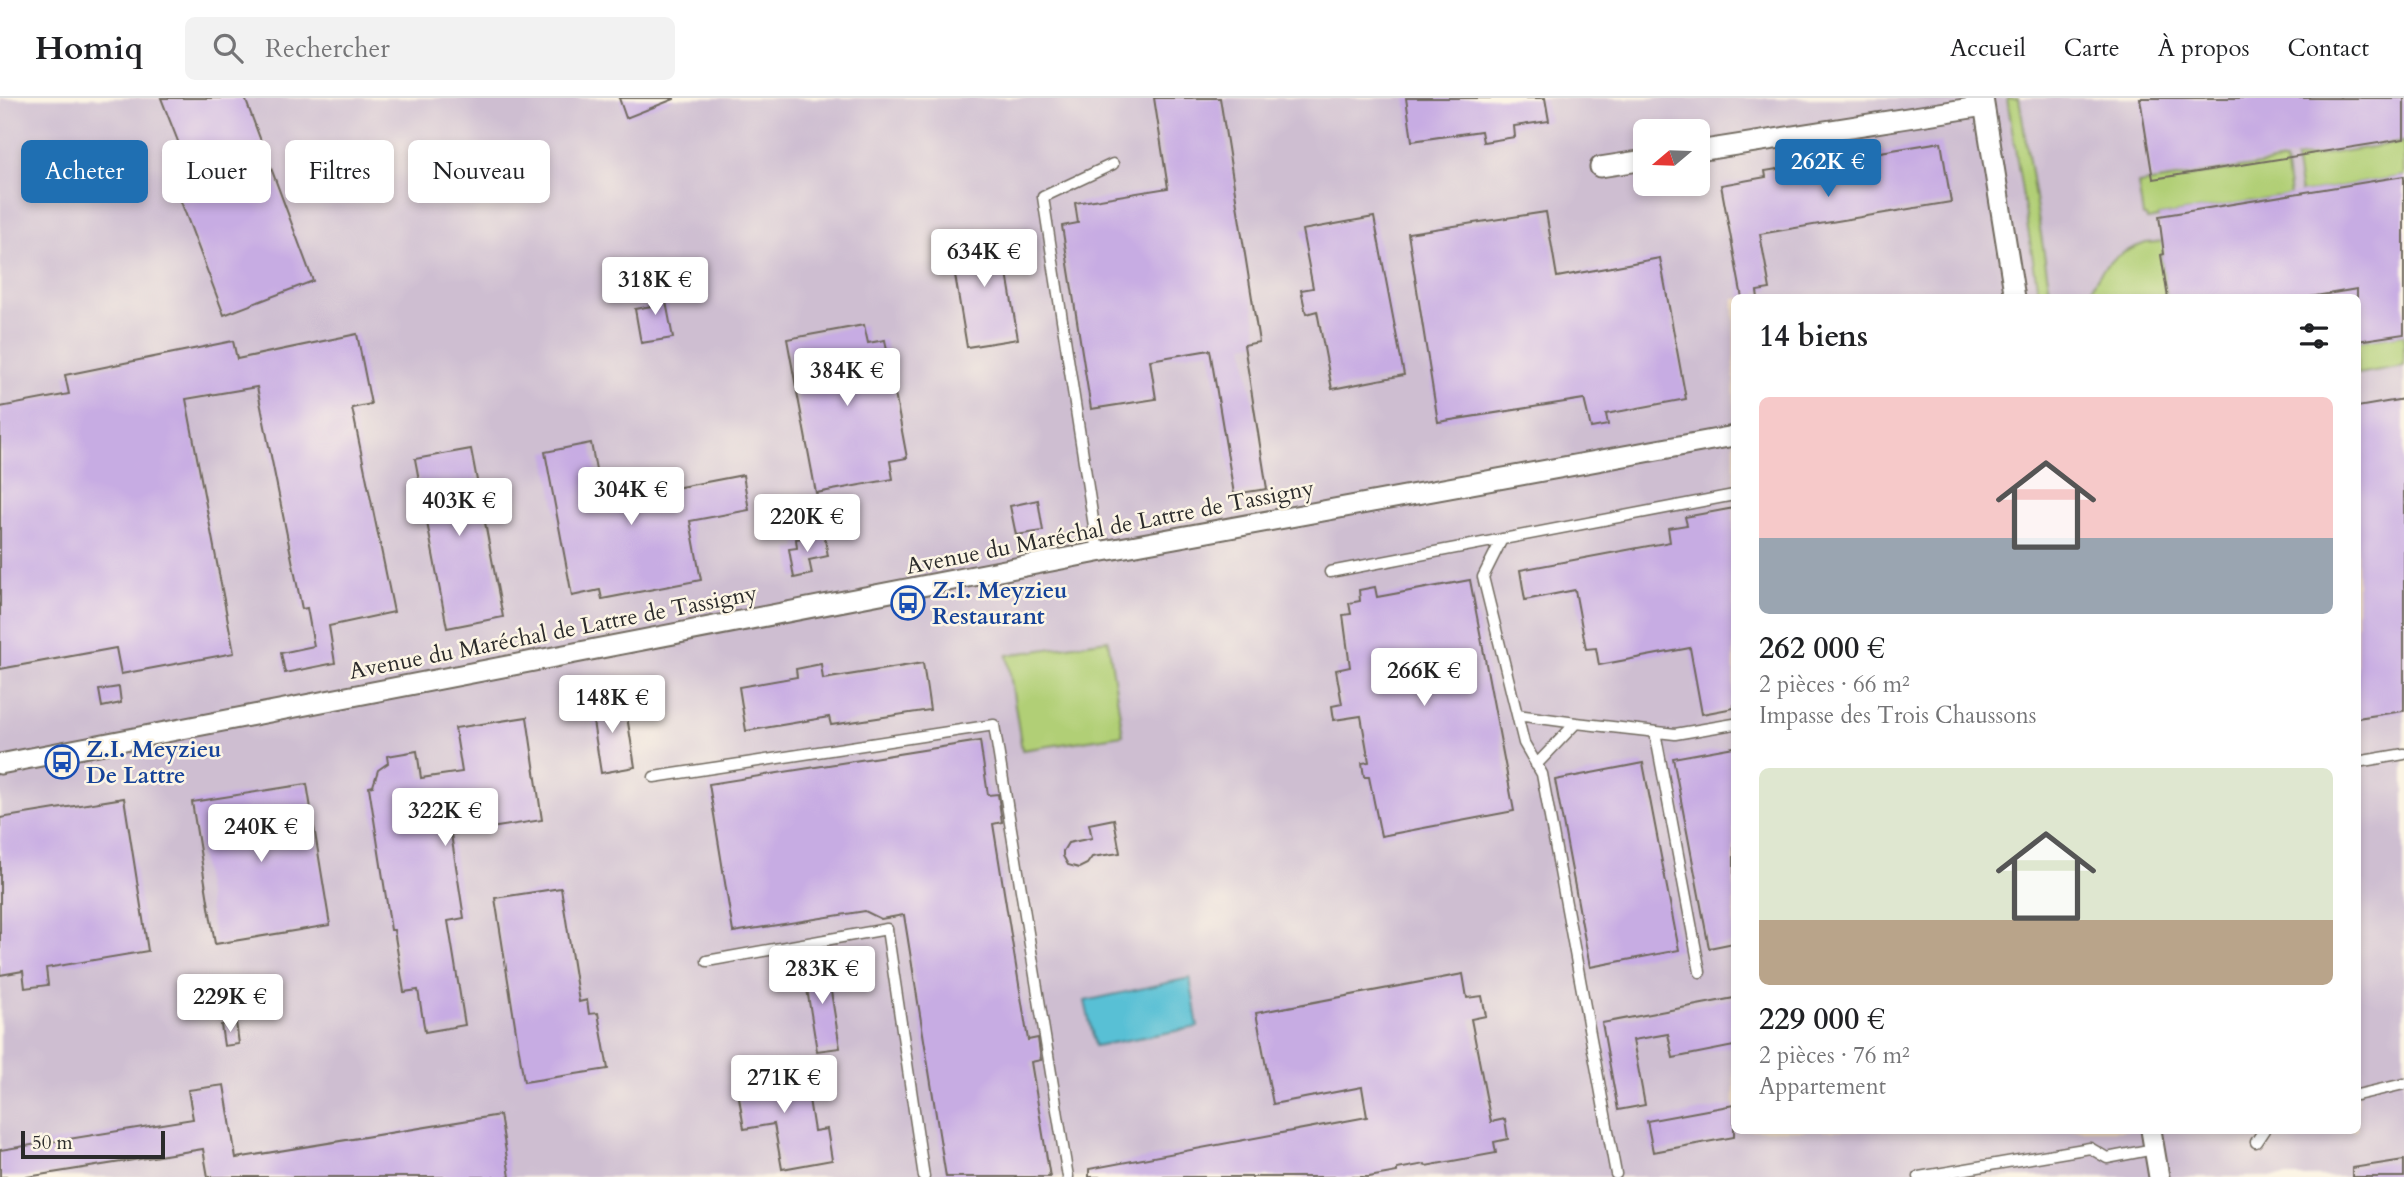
<!DOCTYPE html>
<html lang="fr">
<head>
<meta charset="utf-8">
<style>
  :root { --surface:#fff; --page:#f2f2f2; --text:#202124; --muted:#757577; --line:#e0e0e0; --accent:#1f6fb2 }
  body { margin:0; font-family:Cardo,serif; background:var(--page); color:var(--text); height:100vh; display:flex; flex-direction:column; font-size:26px; white-space:nowrap }
  * { box-sizing:border-box; margin:0 }
  p { font-size:23px; color:var(--muted) }
  .icon { flex:none; width:38px; height:38px; fill:none; stroke:currentColor; stroke-width:2; stroke-linecap:round; stroke-linejoin:round }
  .map { position:relative; flex:1; overflow:hidden }
  .side { position:absolute; left:1731px; top:196px; width:630px; height:840px; display:flex; flex-direction:column; background:var(--surface); border-radius:10px; box-shadow:0 4px 10px #0003 }
  .side>* { flex:none }
  .hud { position:absolute; left:21px; top:42px; width:665px; height:63px; display:flex; gap:14px }
  .needle { width:46px; rotate:251deg }
  .tools { position:absolute; left:1633px; top:21px; display:grid; gap:14px }
  .tools a { display:grid; place-items:center; width:77px; height:77px; border-radius:10px; background:var(--surface); box-shadow:0 4px 10px #0003; font-size:35px }
  .scale { position:absolute; left:21px; bottom:18px; width:144px; box-sizing:border-box; padding-left:7px; border:4px solid #2b2b2b; border-top:0; font-size:19px; line-height:24px; white-space:nowrap; color:#2b2b2b; -webkit-text-stroke:5px #fcf5e5; paint-order:stroke }
  .price { position:absolute; translate:-50% -60px; padding:0 16px; border-radius:7px; background:#fff; color:#222; font-size:23px; line-height:46px; filter:drop-shadow(0 2px 4px #0008) }
  .price::after { content:''; position:absolute; left:50%; top:42px; width:21px; height:16px; margin-left:-10px; background:inherit; clip-path:polygon(0 0,100% 0,50% 100%) }
  .price.current { background:var(--accent); color:#fff }
  ul { padding:0; list-style:none }
  li { display:grid; align-content:center; gap:14px; height:371px; padding:0 28px }
  li span { display:grid; place-items:center; height:217px; border-radius:10px; color:#555 }
  li>.icon { margin-inline-start:auto }
  span .icon { width:126px; height:126px; fill:#fffc; stroke-width:1 }
  li b { font-size:30px }
  h2 { display:flex; justify-content:space-between; align-items:center; height:84px; padding:0 28px; font-size:30px }
  .chip { padding:0 24px; border-radius:10px; background:var(--surface); box-shadow:0 4px 10px #0003; font-size:24px; line-height:63px }
  .chip.current { background:var(--accent); color:#fff }
  header { display:flex; align-items:center; gap:42px; box-sizing:border-box; height:98px; padding:0 35px; background:var(--surface); border-bottom:2px solid var(--line) }
  header strong { font-size:33px }
  nav { display:flex; gap:38px; margin-inline-start:auto; font-size:24px }
  .search { width:490px; height:63px; background:var(--page); display:flex; align-items:center; gap:18px; box-sizing:border-box; padding:0 24px; border-radius:10px; color:var(--muted); font-size:26px }
  .map>svg:first-child { display:block }
</style>
</head>
<body>
<header>
<strong>Homiq</strong>
<div class="search"><svg class="icon" aria-label="search" viewBox="0 0 24 24"><circle cx="10" cy="10" r="6"/><path d="M15 15l6 6"/></svg>Rechercher</div>
<nav><a>Accueil</a><a>Carte</a><a>À propos</a><a>Contact</a></nav>
</header>
<div class="map">
<svg width="2404" height="1079" viewBox="0 0 2404 1079">
  <rect width="100%" height="100%" fill="#fcf5e5"/>
  <filter id="ink" filterUnits="userSpaceOnUse"><feTurbulence type="fractalNoise" baseFrequency=".0143" numOctaves="2"/><feDisplacementMap in="SourceGraphic" scale="14" xChannelSelector="R" yChannelSelector="G"/><feConvolveMatrix kernelMatrix="1 2 1 2 8 2 1 2 1" color-interpolation-filters="sRGB"/></filter>
  <filter id="wash" filterUnits="userSpaceOnUse"><feTurbulence type="fractalNoise" baseFrequency=".00686" numOctaves="4" result="noise"/><feDisplacementMap in="SourceGraphic" scale="28" xChannelSelector="R" yChannelSelector="G"/><feGaussianBlur stdDeviation="1.57" result="paint"/><feColorMatrix in="noise" values="0 0 0 0 0 0 0 0 0 0 0 0 0 0 0 0 0 1.4 0 .05"/><feComposite in="paint" operator="in"/></filter>
  <g filter="url(#wash)">
    <rect width="100%" height="100%" fill="#f4dec0"/>
    <!-- industrial -->
    <path fill="#cebed1" fill-rule="evenodd" d="M 0,0 L 2404,0 L 2404,1079 L 0,1079 ZM 1645,33 L 1698,33 L 1698,86 L 1645,86 ZM 1734,200 L 2357,200 L 2357,1032 L 1734,1032 Z"/>
    <!-- green -->
    <path fill="#b1cf76" stroke="#6e7d50" stroke-width="2" d="M 2007,0 L 2019,0 L 2051,199 L 2039,199 Z
      M 2404,44 L 2404,78 L 2301,95 L 2295,61 Z
      M 2285,63 L 2290,97 L 2159,118 L 2159,120 L 2147,122 L 2146,118 L 2143,118 L 2138,86 Z
      M 2359,124 L 2161,157 L 2168,199 L 2090,200 C 2095,169 2119,154 2146,145 Z
      M 2404,236 L 2404,268 L 2357,276 L 2357,243 Z
      M 1108,542 L 1123,637 L 1022,652 L 1007,557 Z"/>
    <!-- water -->
    <path fill="#58c0d5" stroke="#427680" stroke-width="2" d="M 1190,880 L 1198,929 L 1095,948 L 1085,903 Z"/>
    <g id="blocks">
      <!-- building -->
      <path fill="#c7ace3" d="M 161,0 L 245,0 L 313,183 L 224,217 L 163,56 L 181,51 Z
        M 619,0 L 674,0 L 674,1 L 626,20 Z
        M 1154,0 L 1220,0 L 1259,244 L 1244,247 L 1267,391 L 1234,396 L 1210,252 L 1150,262 L 1156,301 L 1091,311 L 1062,128 L 1078,125 L 1075,105 L 1168,90 Z
        M 1406,0 L 1545,0 L 1549,23 L 1514,28 L 1515,39 L 1483,44 L 1481,33 L 1412,43 Z
        M 2140,0 L 2404,0 L 2404,41 L 2153,81 Z
        M 1941,44 L 1951,104 L 1760,136 L 1770,191 L 1757,193 L 1758,200 L 1742,200 L 1721,87 L 1766,79 L 1765,73 Z
        M 2404,78 L 2404,236 L 2357,243 L 2357,191 L 2304,200 L 2168,200 L 2161,157 L 2164,156 L 2159,118 Z
        M 1546,114 L 1557,179 L 1660,160 L 1686,301 L 1606,316 L 1608,327 L 1591,330 L 1584,301 L 1438,324 L 1408,135 Z
        M 1374,119 L 1404,277 L 1332,291 L 1317,213 L 1306,216 L 1301,192 L 1313,190 L 1302,132 Z
        M 1000,133 L 1018,241 L 967,249 L 949,141 Z
        M 662,183 L 673,240 L 641,245 L 635,211 L 652,208 L 648,185 Z
        M 864,227 L 868,245 L 885,242 L 907,360 L 890,363 L 893,381 L 816,395 L 787,241 Z
        M 357,236 L 371,306 L 352,310 L 394,514 L 329,528 L 335,565 L 285,575 L 281,555 L 314,548 L 307,510 L 302,511 L 257,289 L 186,301 L 234,555 L 121,576 L 116,550 L 0,571 L 0,309 L 69,296 L 65,277 L 233,243 L 237,261 Z
        M 2404,301 L 2404,613 L 2357,620 L 2357,309 Z
        M 591,345 L 602,404 L 743,377 L 749,412 L 690,423 L 701,482 L 602,501 L 600,492 L 572,498 L 545,354 Z
        M 471,351 L 503,519 L 447,530 L 415,361 Z
        M 1038,402 L 1043,433 L 1016,437 L 1010,408 Z
        M 1734,410 L 1734,610 L 1702,616 L 1690,550 L 1599,567 L 1596,550 L 1586,551 L 1575,492 L 1525,502 L 1520,472 L 1670,444 L 1668,430 L 1687,427 L 1685,419 Z
        M 824,436 L 828,458 L 809,462 L 812,476 L 794,480 L 789,451 L 797,450 L 796,441 Z
        M 1470,482 L 1514,713 L 1381,738 L 1369,679 L 1364,679 L 1362,665 L 1369,664 L 1361,618 L 1334,622 L 1332,608 L 1342,606 L 1336,572 L 1350,569 L 1343,517 L 1351,516 L 1349,505 L 1360,503 L 1359,492 L 1375,489 L 1377,499 Z
        M 923,565 L 930,612 L 831,627 L 829,619 L 746,633 L 739,589 L 797,579 L 796,571 L 821,566 L 823,581 Z
        M 119,589 L 121,605 L 102,609 L 99,592 Z
        M 624,599 L 635,669 L 601,675 L 590,604 Z
        M 527,619 L 542,722 L 451,736 L 464,820 L 448,823 L 465,927 L 425,934 L 418,892 L 404,894 L 394,832 L 391,832 L 369,689 L 373,688 L 378,672 L 388,665 L 387,658 L 417,653 L 421,680 L 462,674 L 455,630 Z
        M 980,643 L 988,697 L 998,696 L 1002,724 L 993,726 L 1028,942 L 1038,940 L 1041,962 L 1031,964 L 1050,1079 L 946,1079 L 904,817 L 881,821 L 865,813 L 733,834 L 709,686 Z
        M 1734,649 L 1734,845 L 1709,850 L 1673,660 Z
        M 1643,665 L 1679,852 L 1590,869 L 1555,682 Z
        M 307,686 L 330,827 L 215,846 L 192,704 Z
        M 124,700 L 148,853 L 46,870 L 48,887 L 25,890 L 23,873 L 0,877 L 0,720 Z
        M 1114,721 L 1120,755 L 1092,759 L 1087,766 L 1079,770 L 1068,767 L 1063,758 L 1063,753 L 1068,745 L 1092,740 L 1089,726 Z
        M 561,790 L 579,904 L 587,902 L 589,916 L 598,915 L 608,971 L 524,984 L 495,800 Z
        M 826,862 L 840,950 L 817,953 L 803,866 Z
        M 1463,876 L 1467,900 L 1482,898 L 1486,918 L 1471,921 L 1491,1024 L 1505,1021 L 1508,1041 L 1494,1044 L 1496,1055 L 1426,1068 L 1425,1066 L 1397,1071 L 1397,1074 L 1369,1079 L 1089,1079 L 1089,1071 L 1367,1019 L 1362,989 L 1273,1006 L 1256,915 Z
        M 1734,900 L 1734,948 L 1673,960 L 1668,936 L 1633,942 L 1645,1007 L 1618,1012 L 1602,925 Z
        M 236,924 L 239,946 L 224,948 L 221,927 Z
        M 804,969 L 814,1033 L 827,1031 L 832,1062 L 782,1071 L 774,1026 L 744,1031 L 736,980 Z
        M 224,987 L 236,1060 L 500,1017 L 510,1079 L 208,1079 L 203,1051 L 27,1079 L 0,1079 L 0,1052 L 193,1021 L 188,992 Z
        M 1734,1007 L 1734,1039 L 1653,1054 L 1647,1023 Z
        M 2404,1062 L 2404,1079 L 2352,1079 L 2352,1070 Z"/>
    </g>
  </g>
  <g filter="url(#ink)">
    <use href="#blocks" fill-opacity="0" stroke="#716a5f" stroke-width="2"/>
    <g fill="none" stroke-linecap="round" stroke-linejoin="round">
      <defs>
        <path id="service" d="M 1502,441 L 1483,479 L 1524,645 L 1542,676 L 1616,1076
          M 1098,454 L 1043,99 L 1113,66
          M 1330,474 L 1734,397
          M 1517,617 L 1576,625 L 1536,667
          M 1576,625 L 1675,636 L 1734,626
          M 1655,634 L 1700,874
          M 2357,664 L 2404,656
          M 654,679 L 994,627 L 1068,1079
          M 707,863 L 887,831 L 924,1079
          M 2357,997 L 2404,986
          M 2256,1044 L 2264,1032
          M 1919,1079 L 2090,1050 L 2107,1060 L 2154,1051"/>
        <path id="minor" d="M 1983,0 L 2015,200
          M 1698,53 L 1984,8
          M 1600,69 L 1645,62
          M 0,666 L 1098,454 L 1734,338
          M 2151,1032 L 2159,1079"/>
      </defs>
      <!-- service casing -->
      <use href="#service" stroke="#716a5f" stroke-width="13"/>
      <!-- minor casing -->
      <use href="#minor" stroke="#716a5f" stroke-width="23"/>
      <!-- service -->
      <use href="#service" stroke="#fff" stroke-width="10"/>
      <!-- minor -->
      <use href="#minor" stroke="#fff" stroke-width="19"/>
    </g>
  </g>
  <!-- icons -->
  <defs>
    <symbol id="bus-ring" viewBox="-11 -11 22 22"><circle r="9.5" fill="#fcf5e5" stroke="#1a4fb4" stroke-width="1.5"/><path d="M-5-6H5V4H4V6H2V4H-2V6H-4V4H-5ZM-3.5-4V0h7V-4ZM-3.5 1.2v1.5H-2V1.2ZM2 1.2v1.5H3.5V1.2Z" fill="#1a4fb4"/></symbol>
  </defs>
  <g fill-rule="evenodd">
    <use href="#bus-ring" x="889" y="486" width="38" height="38"/>
    <use href="#bus-ring" x="43" y="645" width="38" height="38"/>
  </g>
  <g text-anchor="middle" dominant-baseline="central" stroke-width="5" stroke-linejoin="round" paint-order="stroke">
    <!-- street labels -->
    <g font-size="23" fill="#2b2b2b" stroke="#fcf5e5">
      <text transform="translate(1110 429) rotate(-11)">Avenue du Maréchal de Lattre de Tassigny</text>
      <text transform="translate(553 534) rotate(-11)">Avenue du Maréchal de Lattre de Tassigny</text>
    </g>
    <!-- transit labels -->
    <g font-size="23" font-weight="bold" fill="#164399" stroke="#fcf5e5" text-anchor="start">
      <text x="932" y="492">Z.I. Meyzieu<tspan x="932" dy="26">Restaurant</tspan></text>
      <text x="86" y="651">Z.I. Meyzieu<tspan x="86" dy="26">De Lattre</tspan></text>
    </g>
  </g>
</svg>
<div class="tools">
<a><svg class="needle" viewBox="-14 -14 28 28"><path d="M0-13l5 13h-10z" fill="#e53935"/><path d="M0 13l5-13h-10z" fill="#757577"/></svg></a>
</div>
<div class="scale">50 m</div>
<b class="price current" style="left:1828px;top:101px">262K €</b>
<b class="price" style="left:984px;top:191px">634K €</b>
<b class="price" style="left:655px;top:219px">318K €</b>
<b class="price" style="left:847px;top:310px">384K €</b>
<b class="price" style="left:631px;top:429px">304K €</b>
<b class="price" style="left:459px;top:440px">403K €</b>
<b class="price" style="left:807px;top:456px">220K €</b>
<b class="price" style="left:1424px;top:610px">266K €</b>
<b class="price" style="left:612px;top:637px">148K €</b>
<b class="price" style="left:445px;top:750px">322K €</b>
<b class="price" style="left:261px;top:766px">240K €</b>
<b class="price" style="left:822px;top:908px">283K €</b>
<b class="price" style="left:230px;top:936px">229K €</b>
<b class="price" style="left:784px;top:1017px">271K €</b>
<div class="hud">
<a class="chip current">Acheter</a>
<a class="chip">Louer</a>
<a class="chip">Filtres</a>
<a class="chip">Nouveau</a>
</div>
<section class="side">
<h2>14 biens<svg class="icon" aria-label="filters" viewBox="0 0 24 24"><path d="M4 7h16M4 17h16"/><circle cx="9" cy="7" r="2"/><circle cx="15" cy="17" r="2"/></svg></h2>
<ul>
<li><span style="background:linear-gradient(#f6c9c9 65%,#9aa5b1 0)"><svg class="icon" aria-label="home" viewBox="0 0 24 24"><path d="M3 11l9-7 9 7M6 9v11h12V9"/></svg></span><div><b>262 000 €</b><p>2 pièces · 66 m²</p><p>Impasse des Trois Chaussons</p></div></li>
<li><span style="background:linear-gradient(#dfe7d0 70%,#b9a48a 0)"><svg class="icon" aria-label="home" viewBox="0 0 24 24"><path d="M3 11l9-7 9 7M6 9v11h12V9"/></svg></span><div><b>229 000 €</b><p>2 pièces · 76 m²</p><p>Appartement</p></div></li>
</ul>
</section>
</div>
</body>
</html>
